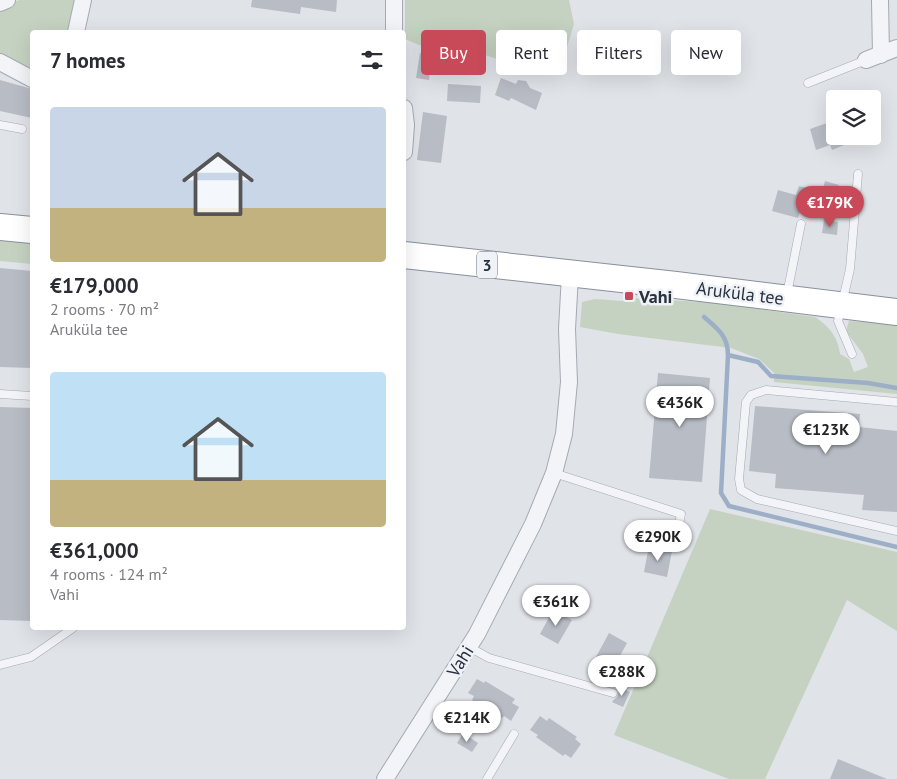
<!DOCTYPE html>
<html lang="en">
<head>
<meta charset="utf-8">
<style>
  :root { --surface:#fff; --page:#f2f2f3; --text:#2b2b33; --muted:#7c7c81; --accent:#c84a58 }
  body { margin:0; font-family:"PT Sans",sans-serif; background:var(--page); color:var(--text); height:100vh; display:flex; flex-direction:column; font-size:19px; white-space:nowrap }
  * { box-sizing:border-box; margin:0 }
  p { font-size:16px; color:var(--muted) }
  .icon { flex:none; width:28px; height:28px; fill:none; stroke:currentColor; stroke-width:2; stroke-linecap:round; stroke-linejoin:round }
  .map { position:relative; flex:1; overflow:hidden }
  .side { position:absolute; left:30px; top:30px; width:376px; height:600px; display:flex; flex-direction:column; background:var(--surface); border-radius:5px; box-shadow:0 5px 20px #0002 }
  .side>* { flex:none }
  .top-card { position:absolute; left:421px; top:30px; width:400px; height:45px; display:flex; gap:10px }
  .controls { position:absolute; left:826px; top:90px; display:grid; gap:10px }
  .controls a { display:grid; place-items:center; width:55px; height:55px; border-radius:5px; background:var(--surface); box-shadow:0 5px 20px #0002; font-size:25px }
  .price { position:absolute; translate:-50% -42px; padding:0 11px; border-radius:18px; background:#fff; color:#222; font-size:16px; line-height:32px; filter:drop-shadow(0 1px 2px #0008) }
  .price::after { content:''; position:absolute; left:50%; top:30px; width:15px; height:11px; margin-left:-8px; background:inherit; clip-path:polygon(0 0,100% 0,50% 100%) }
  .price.on { background:var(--accent); color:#fff }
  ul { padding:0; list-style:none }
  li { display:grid; align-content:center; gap:10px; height:265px; padding:0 20px }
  li span { display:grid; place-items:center; height:155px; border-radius:5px; color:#555 }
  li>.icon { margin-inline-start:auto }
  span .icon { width:90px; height:90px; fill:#fffc; stroke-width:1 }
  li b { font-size:21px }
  h2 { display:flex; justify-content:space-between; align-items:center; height:60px; padding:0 20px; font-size:21px }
  .tag { padding:0 18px; border-radius:5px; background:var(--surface); box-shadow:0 5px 20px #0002; font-size:18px; line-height:45px }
  .tag.on { background:var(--accent); color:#fff }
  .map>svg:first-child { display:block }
</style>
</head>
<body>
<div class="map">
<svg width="897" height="779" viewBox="0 0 897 779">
  <rect width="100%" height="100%" fill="#e0e3e8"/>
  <!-- green -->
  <path fill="#c5d2c1" d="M 19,0 L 78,0 L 70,32 L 32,32 L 32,74 L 0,57 L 0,8 Z
    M 405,0 L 569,0 L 574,24 L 566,50 L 540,66 L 497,59 L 464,48 L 441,50 L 419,45 L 405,39 Z
    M 0,233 L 32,237 L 32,264 L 0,261 Z
    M 636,298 L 717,303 L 815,317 C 829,326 838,337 840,354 L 849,359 L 854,372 L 868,367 L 863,354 L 846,331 L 849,321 L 897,324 L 897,394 L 774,382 L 774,373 L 759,359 L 731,348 L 618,334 L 580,327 L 582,302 L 595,299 L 635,302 Z
    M 710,509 L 897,552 L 897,631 L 847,600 L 765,779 L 729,779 L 614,735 Z"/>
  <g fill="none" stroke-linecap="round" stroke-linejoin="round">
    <!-- stream -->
    <path stroke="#9cafc7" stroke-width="4.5" d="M 704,317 C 717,328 728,336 728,355 L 721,493 L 729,506 L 897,547
      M 728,355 L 758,362 L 771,376 L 868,383 L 897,388"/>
  </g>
  <!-- building -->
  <path fill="#b7bcc5" d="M 252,0 L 337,0 L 336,12 L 301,7 L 300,14 L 251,7 Z
    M 420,53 L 432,55 L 429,80 L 416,78 Z
    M 501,78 L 516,84 L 518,80 L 526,81 L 530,88 L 542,93 L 536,110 L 511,98 L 509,101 L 495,95 Z
    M 0,80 L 32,89 L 32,118 L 0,111 Z
    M 448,84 L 481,86 L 480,103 L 447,101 Z
    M 423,112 L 447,116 L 441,163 L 417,160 Z
    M 827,123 L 830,131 L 835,129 L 835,136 L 841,136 L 844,145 L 832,150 L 830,145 L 816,150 L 810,129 Z
    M 825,181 L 839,185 L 830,217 L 801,209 L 798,218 L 772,211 L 778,190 L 796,195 L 799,186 L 822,192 Z
    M 824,220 L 838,222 L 837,235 L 822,233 Z
    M 0,268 L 32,271 L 32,368 L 0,367 Z
    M 658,373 L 710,378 L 702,482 L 649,478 Z
    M 755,406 L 860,414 L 859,427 L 897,431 L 897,512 L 862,510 L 864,495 L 775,488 L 776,474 L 749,471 Z
    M 0,407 L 32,408 L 32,621 L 0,620 Z
    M 649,546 L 672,551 L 667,577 L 644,572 Z
    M 553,610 L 572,620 L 558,644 L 540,634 Z
    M 609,633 L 627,643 L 614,667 L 596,657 Z
    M 477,679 L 484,683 L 485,681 L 515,699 L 512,703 L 519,707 L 511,721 L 504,716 L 502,718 L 472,700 L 474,696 L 468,693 Z
    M 619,687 L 630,692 L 623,707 L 612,702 L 618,695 Z
    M 540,716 L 547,721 L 549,718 L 577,737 L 575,739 L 581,744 L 571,758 L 565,754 L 563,756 L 536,737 L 538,735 L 530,730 Z
    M 463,733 L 478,743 L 472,752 L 457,743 Z
    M 838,759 L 887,779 L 830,779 Z"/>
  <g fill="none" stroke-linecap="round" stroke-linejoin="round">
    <defs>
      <path id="service" d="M 808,83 L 866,60
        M 0,125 L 22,129
        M 642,294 L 658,296 L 666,291
        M 787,294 L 801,224
        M 852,354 L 838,321 L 850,269 L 858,174
        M 0,394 L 32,396
        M 897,402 L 766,390 L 751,395 L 746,402 L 739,479 L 741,490 L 757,499 L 897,531
        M 554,473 L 681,514 L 675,547
        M 469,647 L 489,658 L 613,693
        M 0,665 L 31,657 L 73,628
        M 487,779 L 514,734"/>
      <path id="minor" d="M 880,0 L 881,55
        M 0,3 L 7,0
        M 76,32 L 83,0
        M 394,32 L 394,0
        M 866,60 L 897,48
        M 0,62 L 32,79
        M 404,108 L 406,125 L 404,152
        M 385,779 L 477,634 L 533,524 L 554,473 L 564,434 L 569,382 L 567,329 L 570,275"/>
      <path id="trunk" d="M 0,227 L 32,230
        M 404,255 L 676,285 L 897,312"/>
    </defs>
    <!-- service casing -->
    <use href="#service" stroke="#a5aab2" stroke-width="9"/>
    <!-- minor casing -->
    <use href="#minor" stroke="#a5aab2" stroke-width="18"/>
    <!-- trunk casing -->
    <use href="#trunk" stroke="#88909e" stroke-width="28"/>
    <!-- service -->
    <use href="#service" stroke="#f2f4f7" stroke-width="8"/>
    <!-- minor -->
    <use href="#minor" stroke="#f2f4f7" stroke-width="16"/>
    <!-- trunk -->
    <use href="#trunk" stroke="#fff" stroke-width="26"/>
  </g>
  <!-- markers -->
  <rect fill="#c84a58" stroke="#eff2f6" stroke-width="2" x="624" y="291" width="10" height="10" rx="2.5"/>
  <g text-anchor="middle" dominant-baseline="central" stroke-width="5" stroke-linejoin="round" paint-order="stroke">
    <!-- shield labels -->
    <rect fill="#eff2f6" stroke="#646a76" stroke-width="1" x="477" y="251.5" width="20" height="27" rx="4"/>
    <g font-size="16" font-weight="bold" fill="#29303f">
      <text x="487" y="265">3</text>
    </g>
    <!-- street labels -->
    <g font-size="18" fill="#29303f" stroke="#eff2f6">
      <text transform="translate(740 293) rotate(7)">Aruküla tee</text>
      <text transform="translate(460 661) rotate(-58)">Vahi</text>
    </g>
    <!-- poi labels -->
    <g font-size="18" font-weight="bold" fill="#29303f" stroke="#eff2f6" text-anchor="start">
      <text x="639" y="296">Vahi</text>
    </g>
  </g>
</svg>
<div class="controls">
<a><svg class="icon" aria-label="layers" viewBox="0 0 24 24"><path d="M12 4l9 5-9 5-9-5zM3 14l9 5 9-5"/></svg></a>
</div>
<b class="price on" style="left:830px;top:228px">€179K</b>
<b class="price" style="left:680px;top:428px">€436K</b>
<b class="price" style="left:826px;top:455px">€123K</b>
<b class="price" style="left:658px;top:562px">€290K</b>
<b class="price" style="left:556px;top:627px">€361K</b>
<b class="price" style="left:622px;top:697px">€288K</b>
<b class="price" style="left:467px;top:743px">€214K</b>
<div class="top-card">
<a class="tag on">Buy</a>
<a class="tag">Rent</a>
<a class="tag">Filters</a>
<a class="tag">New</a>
</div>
<section class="side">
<h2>7 homes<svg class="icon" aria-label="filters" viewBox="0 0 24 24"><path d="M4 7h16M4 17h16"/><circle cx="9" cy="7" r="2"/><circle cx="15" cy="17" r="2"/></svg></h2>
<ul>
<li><span style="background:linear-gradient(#c9d6e8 65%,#c2b280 0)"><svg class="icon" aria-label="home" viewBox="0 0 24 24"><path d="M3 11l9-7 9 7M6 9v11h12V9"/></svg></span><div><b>€179,000</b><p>2 rooms · 70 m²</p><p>Aruküla tee</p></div></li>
<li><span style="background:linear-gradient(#bfe0f5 70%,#c2b280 0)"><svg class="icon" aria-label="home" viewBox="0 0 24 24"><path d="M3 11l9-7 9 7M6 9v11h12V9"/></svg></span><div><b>€361,000</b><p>4 rooms · 124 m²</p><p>Vahi</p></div></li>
</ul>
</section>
</div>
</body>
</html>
